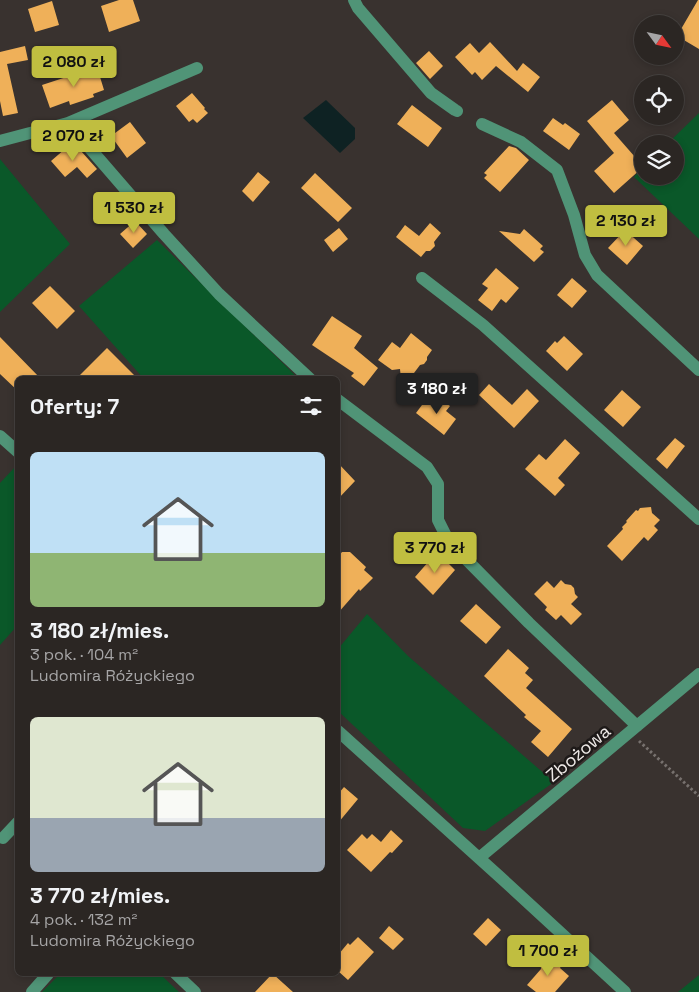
<!DOCTYPE html>
<html lang="pl">
<head>
<meta charset="utf-8">
<style>
  :root { --surface:#2b2623; --page:#332e2b; --text:#f1f3f6; --muted:#a6a5a6; --line:#474341; --accent:#c0be40 }
  body { margin:0; font-family:"Space Grotesk",sans-serif; background:var(--page); color:var(--text); height:100vh; display:flex; flex-direction:column; font-size:19px; white-space:nowrap }
  * { box-sizing:border-box; margin:0 }
  p { font-size:16px; color:var(--muted) }
  .icon { flex:none; width:28px; height:28px; fill:none; stroke:currentColor; stroke-width:2; stroke-linecap:round; stroke-linejoin:round }
  .map { position:relative; flex:1; overflow:hidden }
  .side { position:absolute; left:15px; top:376px; width:325px; height:600px; display:flex; flex-direction:column; background:var(--surface); border-radius:8px; box-shadow:0 2px 8px #0003,0 0 0 1px var(--line) }
  .side>* { flex:none }
  .needle { width:32px; rotate:123deg }
  .fabs { position:absolute; left:634px; top:15px; display:grid; gap:10px }
  .fabs a { display:grid; place-items:center; width:50px; height:50px; border-radius:50%; background:var(--surface); box-shadow:0 2px 8px #0003,0 0 0 1px var(--line); font-size:25px }
  .price { position:absolute; translate:-50% -42px; padding:0 11px; border-radius:5px; background:var(--accent); color:#111; font-size:16px; line-height:32px; filter:drop-shadow(0 1px 2px #0008) }
  .price::after { content:''; position:absolute; left:50%; top:30px; width:15px; height:11px; margin-left:-8px; background:inherit; clip-path:polygon(0 0,100% 0,50% 100%) }
  .price.selected { background:#222; color:#fff }
  ul { padding:0; list-style:none }
  li { display:grid; align-content:center; gap:10px; height:265px; padding:0 15px }
  li span { display:grid; place-items:center; height:155px; border-radius:8px; color:#555 }
  li>.icon { margin-inline-start:auto }
  span .icon { width:90px; height:90px; fill:#fffc; stroke-width:1 }
  li b { font-size:21px }
  h2 { display:flex; justify-content:space-between; align-items:center; height:60px; padding:0 15px; font-size:21px }
  .map>svg:first-child { display:block }
</style>
</head>
<body>
<div class="map">
<svg width="699" height="992" viewBox="0 0 699 992">
  <rect width="100%" height="100%" fill="#39322f"/>
  <!-- green -->
  <path fill="#0a5829" d="M 699,113 L 699,239 L 634,177 L 642,168 L 642,176 L 675,176 L 675,144 L 667,144 Z
    M 0,159 L 70,244 L 0,312 Z
    M 157,240 L 299,379 L 144,379 L 79,306 Z
    M 15,467 L 18,469 L 17,626 L 0,645 L 0,483 Z
    M 367,614 L 408,656 L 554,782 L 485,831 L 463,828 L 338,711 L 338,649 Z
    M 60,974 L 160,974 L 179,992 L 42,992 Z
    M 699,975 L 699,992 L 678,992 Z"/>
  <!-- water -->
  <path fill="#0e2223" d="M 326,100 L 355,128 L 355,139 L 340,153 L 303,118 Z"/>
  <!-- building -->
  <path fill="#efb059" d="M 119,0 L 133,0 L 140,21 L 109,32 L 101,6 Z
    M 698,0 L 699,0 L 699,49 L 677,36 Z
    M 52,1 L 59,25 L 35,32 L 28,9 Z
    M 490,42 L 517,71 L 523,63 L 540,77 L 528,92 L 496,66 L 482,80 L 475,72 L 472,75 L 455,57 L 470,43 L 479,53 Z
    M 25,46 L 28,60 L 7,64 L 18,113 L 3,116 L 0,101 L 0,52 Z
    M 429,51 L 443,66 L 430,79 L 416,63 Z
    M 97,67 L 104,90 L 93,94 L 94,97 L 70,105 L 69,101 L 50,108 L 42,85 Z
    M 192,93 L 205,108 L 204,109 L 208,113 L 197,123 L 193,119 L 189,122 L 176,106 Z
    M 612,100 L 629,120 L 614,133 L 642,165 L 642,168 L 614,193 L 594,171 L 614,153 L 587,121 Z
    M 412,105 L 442,128 L 428,147 L 397,124 Z
    M 553,118 L 563,125 L 565,123 L 580,134 L 569,150 L 543,131 Z
    M 130,122 L 146,143 L 127,158 L 111,136 Z
    M 73,142 L 97,169 L 87,178 L 77,167 L 65,177 L 51,161 Z
    M 509,146 L 516,148 L 529,160 L 500,192 L 484,178 L 487,175 L 484,173 Z
    M 258,172 L 270,182 L 253,202 L 242,191 Z
    M 315,173 L 352,208 L 338,222 L 301,188 Z
    M 135,221 L 147,234 L 133,248 L 120,234 Z
    M 430,223 L 441,233 L 434,242 L 435,246 L 430,251 L 426,251 L 421,257 L 396,237 L 405,225 L 419,236 Z
    M 339,228 L 348,239 L 333,252 L 324,240 Z
    M 524,229 L 543,246 L 540,249 L 544,252 L 534,262 L 499,231 L 520,234 Z
    M 625,230 L 643,246 L 627,265 L 608,248 Z
    M 496,268 L 519,288 L 506,303 L 501,299 L 492,311 L 478,300 L 488,288 L 482,284 Z
    M 572,278 L 587,291 L 572,308 L 557,295 Z
    M 50,286 L 75,311 L 57,329 L 32,303 Z
    M 332,316 L 362,336 L 354,348 L 378,368 L 364,386 L 351,376 L 354,373 L 312,345 Z
    M 411,333 L 432,350 L 427,357 L 427,360 L 424,364 L 420,365 L 402,389 L 400,369 L 392,370 L 378,360 L 392,342 L 400,348 Z
    M 564,336 L 583,354 L 567,371 L 546,351 L 555,341 L 557,343 Z
    M 0,337 L 41,379 L 18,379 L 18,391 L 0,374 Z
    M 107,348 L 138,379 L 76,379 Z
    M 489,384 L 512,405 L 527,389 L 539,401 L 514,428 L 479,395 Z
    M 622,390 L 641,407 L 623,427 L 604,410 Z
    M 428,397 L 435,403 L 439,398 L 450,406 L 446,411 L 456,419 L 444,435 L 416,413 Z
    M 675,438 L 685,446 L 667,469 L 656,459 Z
    M 565,439 L 580,453 L 558,478 L 565,485 L 555,496 L 525,469 L 539,454 L 546,460 Z
    M 338,463 L 355,481 L 338,499 Z
    M 651,507 L 652,513 L 660,520 L 654,526 L 658,530 L 648,541 L 644,537 L 622,561 L 607,546 L 623,529 L 622,527 L 627,522 L 626,521 L 636,510 L 638,511 L 640,508 Z
    M 342,552 L 350,552 L 366,567 L 364,570 L 373,578 L 360,591 L 359,589 L 338,613 L 338,563 L 339,562 L 338,557 Z
    M 437,552 L 455,570 L 433,595 L 415,577 Z
    M 561,580 L 565,584 L 571,585 L 574,588 L 575,594 L 578,597 L 571,604 L 582,614 L 571,625 L 561,615 L 556,620 L 545,610 L 547,607 L 534,594 L 547,581 L 554,588 Z
    M 476,604 L 501,627 L 486,644 L 460,621 Z
    M 508,649 L 529,668 L 525,673 L 533,680 L 526,688 L 572,729 L 548,757 L 531,742 L 541,731 L 524,717 L 526,715 L 484,676 Z
    M 344,787 L 358,799 L 338,823 L 338,794 Z
    M 391,830 L 403,841 L 392,853 L 390,852 L 371,872 L 347,850 L 362,834 L 367,839 L 372,834 L 381,842 Z
    M 488,918 L 501,930 L 486,946 L 473,934 Z
    M 389,926 L 404,939 L 393,950 L 379,938 Z
    M 358,937 L 374,952 L 348,980 L 338,971 L 338,955 L 348,943 L 350,945 Z
    M 551,956 L 561,966 L 560,968 L 569,976 L 555,992 L 536,992 L 527,985 L 541,969 L 540,958 Z
    M 272,974 L 273,974 L 293,992 L 255,992 Z"/>
  <g fill="none" stroke-linecap="round" stroke-linejoin="round">
    <!-- path -->
    <path stroke="#77716e" stroke-width="3" stroke-dasharray="2.5 2.5" stroke-linecap="butt" d="M 639,741 L 699,796"/>
    <!-- minor -->
    <path stroke="#509477" stroke-width="12" d="M 354,0 L 358,8 L 431,93 L 455,110 L 457,111
      M 68,123 L 164,234 L 219,294 L 310,379
      M 482,124 L 521,142 L 557,170 L 574,215 L 585,255 L 597,275 L 699,370
      M 0,141 L 68,123 L 197,68
      M 422,278 L 483,325 L 699,519
      M 338,400 L 427,467 L 438,484 L 438,520 L 446,536 L 460,553 L 529,623 L 637,726
      M 0,436 L 18,452
      M 338,731 L 500,877 L 625,992
      M 3,838 L 18,822
      M 479,858 L 699,674
      M 176,974 L 195,992
      M 32,992 L 48,974"/>
  </g>
  <g text-anchor="middle" dominant-baseline="central" stroke-width="5" stroke-linejoin="round" paint-order="stroke">
    <!-- street labels -->
    <g font-size="18" fill="#eee9e7" stroke="#1e1a19">
      <text transform="translate(578 753) rotate(-40)">Zbożowa</text>
    </g>
  </g>
</svg>
<div class="fabs">
<a><svg class="needle" viewBox="-14 -14 28 28"><path d="M0-13l5 13h-10z" fill="#e53935"/><path d="M0 13l5-13h-10z" fill="#a6a5a6"/></svg></a>
<a><svg class="icon" aria-label="locate" viewBox="0 0 24 24"><circle cx="12" cy="12" r="6"/><path d="M12 2v4M12 18v4M2 12h4M18 12h4"/></svg></a>
<a><svg class="icon" aria-label="layers" viewBox="0 0 24 24"><path d="M12 4l9 5-9 5-9-5zM3 14l9 5 9-5"/></svg></a>
</div>
<b class="price" style="left:74px;top:88px">2 080 zł</b>
<b class="price" style="left:73px;top:162px">2 070 zł</b>
<b class="price" style="left:134px;top:234px">1 530 zł</b>
<b class="price" style="left:626px;top:247px">2 130 zł</b>
<b class="price selected" style="left:437px;top:415px">3 180 zł</b>
<b class="price" style="left:435px;top:574px">3 770 zł</b>
<b class="price" style="left:548px;top:977px">1 700 zł</b>
<section class="side">
<h2>Oferty: 7<svg class="icon" aria-label="filters" viewBox="0 0 24 24"><path d="M4 7h16M4 17h16"/><circle cx="9" cy="7" r="2"/><circle cx="15" cy="17" r="2"/></svg></h2>
<ul>
<li><span style="background:linear-gradient(#bfe0f5 65%,#8fb573 0)"><svg class="icon" aria-label="home" viewBox="0 0 24 24"><path d="M3 11l9-7 9 7M6 9v11h12V9"/></svg></span><div><b>3 180 zł/mies.</b><p>3 pok. · 104 m²</p><p>Ludomira Różyckiego</p></div></li>
<li><span style="background:linear-gradient(#dfe7d0 65%,#9aa5b1 0)"><svg class="icon" aria-label="home" viewBox="0 0 24 24"><path d="M3 11l9-7 9 7M6 9v11h12V9"/></svg></span><div><b>3 770 zł/mies.</b><p>4 pok. · 132 m²</p><p>Ludomira Różyckiego</p></div></li>
</ul>
</section>
</div>
</body>
</html>
